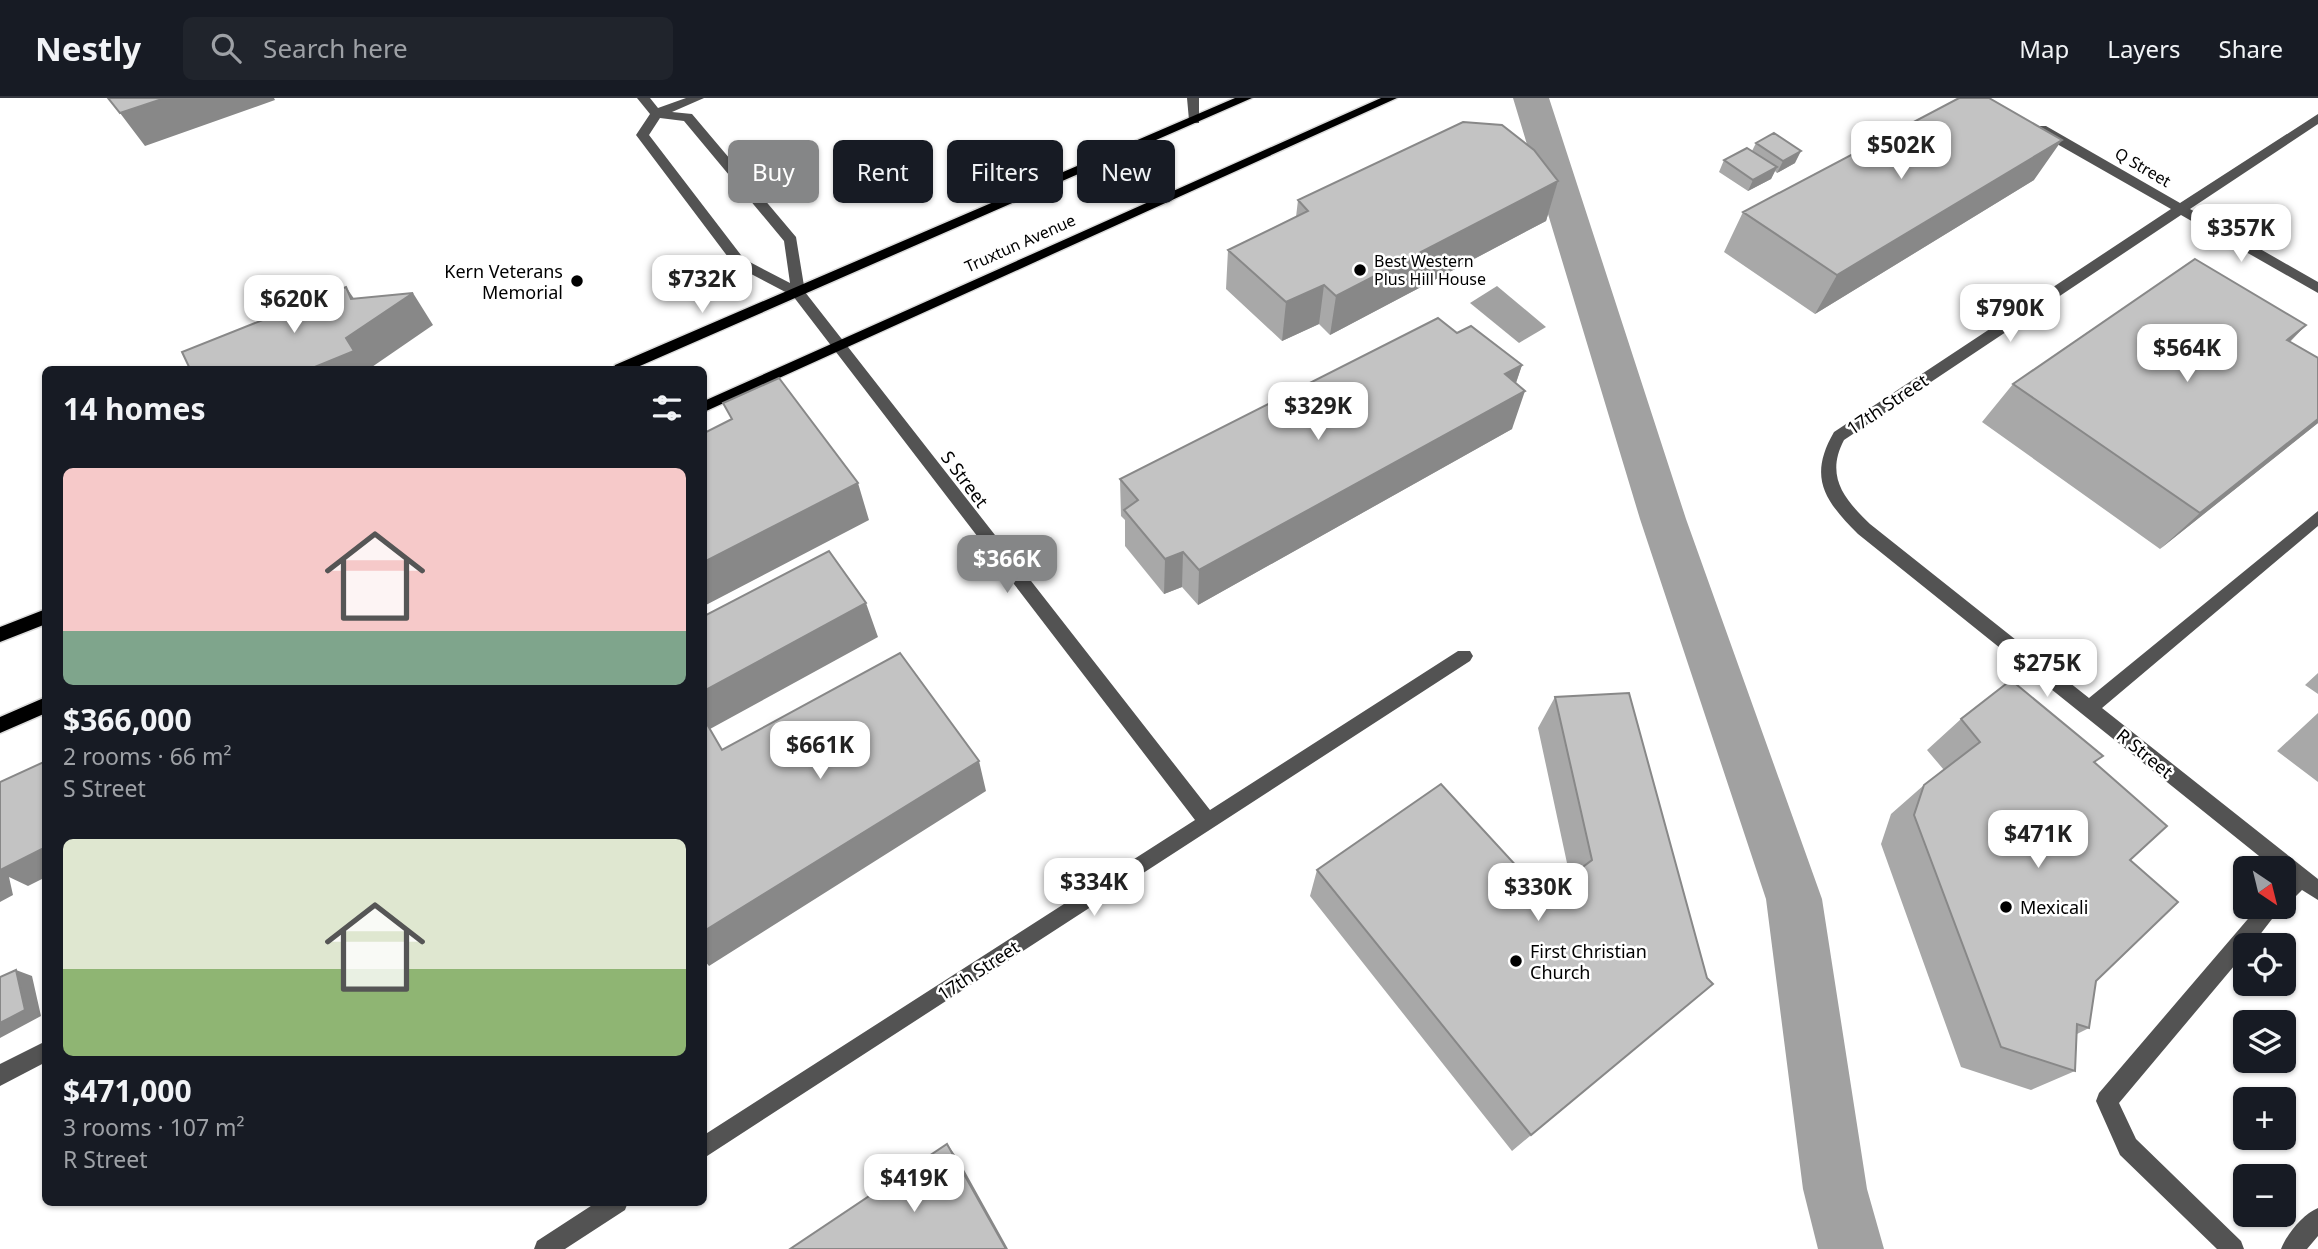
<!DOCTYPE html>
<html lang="en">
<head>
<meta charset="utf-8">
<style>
  :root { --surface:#171b24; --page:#20242c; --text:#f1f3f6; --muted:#9ea1a6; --line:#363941; --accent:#858687 }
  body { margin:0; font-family:"Noto Sans",sans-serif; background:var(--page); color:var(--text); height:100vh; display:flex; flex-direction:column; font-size:26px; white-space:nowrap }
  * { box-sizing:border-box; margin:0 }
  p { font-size:23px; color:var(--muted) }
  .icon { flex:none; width:38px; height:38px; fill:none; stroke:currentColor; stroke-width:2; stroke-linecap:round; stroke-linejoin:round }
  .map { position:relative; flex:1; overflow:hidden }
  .drawer { position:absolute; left:42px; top:268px; width:665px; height:840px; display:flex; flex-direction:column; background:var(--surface); border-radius:10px; box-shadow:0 2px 5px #0004 }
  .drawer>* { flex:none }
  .banner { position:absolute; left:728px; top:42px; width:665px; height:63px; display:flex; gap:14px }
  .needle { width:46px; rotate:145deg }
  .tools { position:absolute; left:2233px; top:758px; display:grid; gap:14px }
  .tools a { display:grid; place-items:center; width:63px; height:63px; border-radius:10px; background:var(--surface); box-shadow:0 2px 5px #0004; font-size:35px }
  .price { position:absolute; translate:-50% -60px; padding:0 16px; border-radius:14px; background:#fff; color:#222; font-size:23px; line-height:46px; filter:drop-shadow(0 2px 4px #0008) }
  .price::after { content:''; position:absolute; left:50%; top:42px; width:21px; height:16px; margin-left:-10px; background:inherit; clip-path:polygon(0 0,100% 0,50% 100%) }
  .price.on { background:var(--accent); color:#fff }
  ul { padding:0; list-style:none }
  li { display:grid; align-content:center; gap:14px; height:371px; padding:0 21px }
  li span { display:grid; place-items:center; height:217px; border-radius:10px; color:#555 }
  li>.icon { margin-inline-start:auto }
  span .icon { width:126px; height:126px; fill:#fffc; stroke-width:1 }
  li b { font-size:30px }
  h2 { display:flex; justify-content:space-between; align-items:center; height:84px; padding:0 21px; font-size:30px }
  .tag { padding:0 24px; border-radius:10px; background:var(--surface); box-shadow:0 2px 5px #0004; font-size:24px; line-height:63px }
  .tag.on { background:var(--accent); color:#fff }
  header { display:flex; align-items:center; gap:42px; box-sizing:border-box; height:98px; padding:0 35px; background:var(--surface); border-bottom:2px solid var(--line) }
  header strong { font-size:33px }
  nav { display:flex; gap:38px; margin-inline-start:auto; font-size:24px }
  .search { width:490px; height:63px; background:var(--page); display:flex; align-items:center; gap:18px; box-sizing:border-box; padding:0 24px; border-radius:10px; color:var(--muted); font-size:26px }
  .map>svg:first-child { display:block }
</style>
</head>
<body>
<header>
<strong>Nestly</strong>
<div class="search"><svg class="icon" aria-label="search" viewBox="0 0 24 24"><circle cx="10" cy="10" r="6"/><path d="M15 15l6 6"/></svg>Search here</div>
<nav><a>Map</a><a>Layers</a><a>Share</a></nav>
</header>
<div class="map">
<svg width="2318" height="1151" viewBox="0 0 2318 1151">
  <rect width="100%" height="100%" fill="#fff"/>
  <!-- water -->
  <path fill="#a1a1a1" d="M 1497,188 L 1546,229 L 1519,245 L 1470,205 Z"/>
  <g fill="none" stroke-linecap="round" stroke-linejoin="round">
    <!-- canal -->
    <path fill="#a1a1a1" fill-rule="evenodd" d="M 1513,0 L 1549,0 L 1686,421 L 1822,801 L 1867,1091 L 1884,1151 L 1818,1151 L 1803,1091 L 1766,801 L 1640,421 Z"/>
    <defs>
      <path id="major" d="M 1235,0 L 1252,0 L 633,271 L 613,271 L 615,267 Z
        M 1381,0 L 1397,0 L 704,314 L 704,303 Z
        M 46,511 L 46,526 L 0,544 L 0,529 Z
        M 46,599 L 46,615 L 0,635 L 0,619 Z"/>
    </defs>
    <!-- major casing -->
    <use href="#major" stroke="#dbdbdb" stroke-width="3"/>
    <!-- minor -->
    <path fill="#535353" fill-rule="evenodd" d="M 637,0 L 650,0 L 658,10 L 686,0 L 704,0 L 672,14 L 692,16 L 796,139 L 805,194 L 1210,712 L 1458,553 L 1470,553 L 1473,558 L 1470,563 L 704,1060 L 704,1037 L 1195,722 L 793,198 L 734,167 L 636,37 L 650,16 ZM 660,20 L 684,23 L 784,143 L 790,185 L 744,161 L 649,37 Z
      M 1187,0 L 1199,0 L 1199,25 L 1191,25 L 1189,22 Z
      M 2318,16 L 2318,26 L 2190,111 L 2318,184 L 2318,195 L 2181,117 L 1844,342 C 1825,378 1844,401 1870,426 L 2089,600 L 2318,413 L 2318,428 L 2102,610 L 2318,781 L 2318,802 L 2302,792 L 2291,803 L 2284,806 L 2284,784 L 2287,780 L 2284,777 L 2284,770 L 2274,770 L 1858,436 C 1824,402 1808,379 1834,334 L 2171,111 L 2036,34 L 2036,28 L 2046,28 L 2180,105 Z
      M 2259,808 L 2282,808 L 2252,847 L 2245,847 L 2245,855 L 2119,1005 L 2136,1041 L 2241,1143 L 2244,1151 L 2217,1151 L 2120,1057 L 2096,1003 L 2099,995 Z
      M 46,943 L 46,964 L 0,988 L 0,966 Z
      M 597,1104 L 628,1104 L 625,1112 L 565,1151 L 534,1151 L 537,1143 Z
      M 2318,1110 L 2318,1138 L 2307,1151 L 2281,1151 C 2287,1136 2303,1116 2318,1110 Z"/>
    <!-- major -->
    <use href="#major" fill="#000" fill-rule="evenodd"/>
  </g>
  <!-- wall -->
  <path fill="#a8a8a8" d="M 1756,45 L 1795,65 L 1777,75 L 1775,73 L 1771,81 L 1748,93 L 1719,74 L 1724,62 L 1752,53 Z
    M 2034,82 L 1815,216 L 1724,154 L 1743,114 Z
    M 1558,83 L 1546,123 L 1330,237 L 1319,226 L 1282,243 L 1226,191 L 1228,152 L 1296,119 L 1298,102 Z
    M 2306,227 L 2290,244 L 2318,260 L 2318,325 L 2160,451 L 1982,324 L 2013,286 Z
    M 1457,235 L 1522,267 L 1516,285 L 1512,331 L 1198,507 L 1182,489 L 1164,496 L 1125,448 L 1125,422 L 1121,418 L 1120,381 Z
    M 2318,575 L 2318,596 L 2305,587 Z
    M 1555,599 L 1707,880 L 1713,886 L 1512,1053 L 1310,798 L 1317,772 L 1544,798 L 1570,779 L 1538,630 Z
    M 2318,615 L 2318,684 L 2277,653 Z
    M 1961,621 L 2094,664 L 2130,762 L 2096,883 L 2089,930 L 2077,936 L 2075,973 L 2031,992 L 1961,969 L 1881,746 L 1891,716 L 1924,687 L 1944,672 L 1927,652 Z"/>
  <!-- shaded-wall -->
  <path fill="#888" d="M 165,0 L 274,0 L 275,2 L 145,48 L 120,15 Z
    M 2062,42 L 2034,82 L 1815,216 L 1837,177 Z
    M 1801,53 L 1795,65 L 1777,75 L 1783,63 Z
    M 1777,69 L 1771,81 L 1748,93 L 1753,82 Z
    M 1558,83 L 1546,123 L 1330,237 L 1336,198 Z
    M 1324,187 L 1319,226 L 1282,243 L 1286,204 Z
    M 346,189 L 368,221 L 413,195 L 433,227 L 369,271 L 310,271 L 346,240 L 351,201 Z
    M 2306,227 L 2267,266 L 2287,242 Z
    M 1522,267 L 1510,302 L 1525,293 L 1512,331 L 1198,507 L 1199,472 L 1505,276 Z
    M 2318,321 L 2318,325 L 2160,451 L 2200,415 Z
    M 858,385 L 869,422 L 704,508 L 704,464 Z
    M 1183,454 L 1182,489 L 1164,496 L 1165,461 Z
    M 866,505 L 878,539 L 710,631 L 704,621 L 704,593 Z
    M 979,663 L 986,693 L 709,868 L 704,862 L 704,833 Z
    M 0,738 L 46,749 L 46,779 L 28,788 L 9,779 L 13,797 L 0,804 Z
    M 16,872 L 32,878 L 41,918 L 0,940 L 0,925 Z
    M 947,1046 L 958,1061 L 1008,1151 L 1006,1151 Z"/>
  <!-- building -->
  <path fill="#c3c3c3" stroke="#888" stroke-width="2" d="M 108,0 L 165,0 L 120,15 Z
    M 1959,0 L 1989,0 L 2062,42 L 1837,177 L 1743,114 Z
    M 1463,24 L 1502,27 L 1534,52 L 1558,83 L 1336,198 L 1324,187 L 1286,204 L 1228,152 L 1308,113 L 1298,102 Z
    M 1774,35 L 1801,53 L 1783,63 L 1756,45 Z
    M 1747,50 L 1777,69 L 1753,82 L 1724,62 Z
    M 2195,161 L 2306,227 L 2287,242 L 2318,260 L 2318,321 L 2200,415 L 2013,286 Z
    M 346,189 L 351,201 L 413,195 L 346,240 L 354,253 L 310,271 L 190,271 L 182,254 Z
    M 1438,220 L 1457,235 L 1471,228 L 1522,267 L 1505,276 L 1525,293 L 1199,472 L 1183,454 L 1165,461 L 1124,412 L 1138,402 L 1120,381 Z
    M 779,280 L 858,385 L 704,464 L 704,335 L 732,321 L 723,305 Z
    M 829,453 L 866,505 L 704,593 L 704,518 Z
    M 900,555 L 979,663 L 704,833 L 704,621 L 722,652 Z
    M 2011,582 L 2103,658 L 2094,664 L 2167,728 L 2130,762 L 2178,804 L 2096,883 L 2089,930 L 2077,926 L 2075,973 L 2001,949 L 1914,717 L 1924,687 L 1980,644 L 1961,621 Z
    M 1629,595 L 1707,880 L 1713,886 L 1531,1037 L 1317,772 L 1441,686 L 1544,798 L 1592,762 L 1555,599 Z
    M 46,663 L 46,749 L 0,772 L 0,684 Z
    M 16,872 L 25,912 L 0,925 L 0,879 Z
    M 947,1046 L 1006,1151 L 790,1151 Z"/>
  <!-- markers -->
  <g fill="#000" stroke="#fff" stroke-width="2.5">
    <circle cx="1360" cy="172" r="7"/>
    <circle cx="577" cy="183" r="7"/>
    <circle cx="2006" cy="809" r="7"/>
    <circle cx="1516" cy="863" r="7"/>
  </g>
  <g text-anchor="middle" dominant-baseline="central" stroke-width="5" stroke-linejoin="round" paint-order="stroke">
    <!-- far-street labels -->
    <g font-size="16" fill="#000" stroke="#fff">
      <text transform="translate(2143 69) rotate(30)">Q Street</text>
      <text transform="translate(1020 145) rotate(-24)">Truxtun Avenue</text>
    </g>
    <!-- far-poi labels -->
    <g font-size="16" fill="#000" stroke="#fff" text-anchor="start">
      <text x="1374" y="163">Best Western<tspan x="1374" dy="18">Plus Hill House</tspan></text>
    </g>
    <!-- poi labels -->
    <g font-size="18" fill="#000" stroke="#fff" text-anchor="start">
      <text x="563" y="173" text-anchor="end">Kern Veterans<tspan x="563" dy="21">Memorial</tspan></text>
      <text x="2020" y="809">Mexicali</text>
      <text x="1530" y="853">First Christian<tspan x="1530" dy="21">Church</tspan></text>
    </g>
    <!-- street labels -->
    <g font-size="18" fill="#000" stroke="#fff">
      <text transform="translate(1887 306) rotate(-34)">17th Street</text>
      <text transform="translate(965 381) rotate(53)">S Street</text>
      <text transform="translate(2145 655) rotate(39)">R Street</text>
      <text transform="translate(978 872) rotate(-33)">17th Street</text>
    </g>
  </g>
</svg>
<div class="tools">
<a><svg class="needle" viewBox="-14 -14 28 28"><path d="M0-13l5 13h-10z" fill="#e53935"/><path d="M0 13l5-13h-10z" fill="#9ea1a6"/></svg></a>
<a><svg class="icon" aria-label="locate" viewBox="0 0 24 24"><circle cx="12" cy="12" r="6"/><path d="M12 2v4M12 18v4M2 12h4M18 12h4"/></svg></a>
<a><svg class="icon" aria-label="layers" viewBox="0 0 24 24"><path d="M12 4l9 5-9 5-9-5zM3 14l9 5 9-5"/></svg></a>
<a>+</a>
<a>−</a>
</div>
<b class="price" style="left:1901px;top:83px">$502K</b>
<b class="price" style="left:2241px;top:166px">$357K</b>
<b class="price" style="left:702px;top:217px">$732K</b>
<b class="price" style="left:294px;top:237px">$620K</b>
<b class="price" style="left:2010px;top:246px">$790K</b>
<b class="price" style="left:2187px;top:286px">$564K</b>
<b class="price" style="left:1318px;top:344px">$329K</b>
<b class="price on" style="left:1007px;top:497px">$366K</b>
<b class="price" style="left:2047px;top:601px">$275K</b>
<b class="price" style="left:820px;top:683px">$661K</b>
<b class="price" style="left:2038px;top:772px">$471K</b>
<b class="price" style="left:1094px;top:820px">$334K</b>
<b class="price" style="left:1538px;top:825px">$330K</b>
<b class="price" style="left:914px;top:1116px">$419K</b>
<div class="banner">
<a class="tag on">Buy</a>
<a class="tag">Rent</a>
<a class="tag">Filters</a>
<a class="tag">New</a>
</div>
<section class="drawer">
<h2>14 homes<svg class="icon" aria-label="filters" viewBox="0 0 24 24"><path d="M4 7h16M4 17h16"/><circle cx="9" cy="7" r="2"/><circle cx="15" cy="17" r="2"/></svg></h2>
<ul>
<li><span style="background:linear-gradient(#f6c9c9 75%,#7fa58c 0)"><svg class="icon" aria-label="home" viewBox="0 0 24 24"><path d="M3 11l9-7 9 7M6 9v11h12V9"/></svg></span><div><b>$366,000</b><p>2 rooms · 66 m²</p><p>S Street</p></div></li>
<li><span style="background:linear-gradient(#dfe7d0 60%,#8fb573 0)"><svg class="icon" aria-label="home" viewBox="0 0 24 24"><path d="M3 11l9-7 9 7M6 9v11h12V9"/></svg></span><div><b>$471,000</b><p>3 rooms · 107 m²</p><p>R Street</p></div></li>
</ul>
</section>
</div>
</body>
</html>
